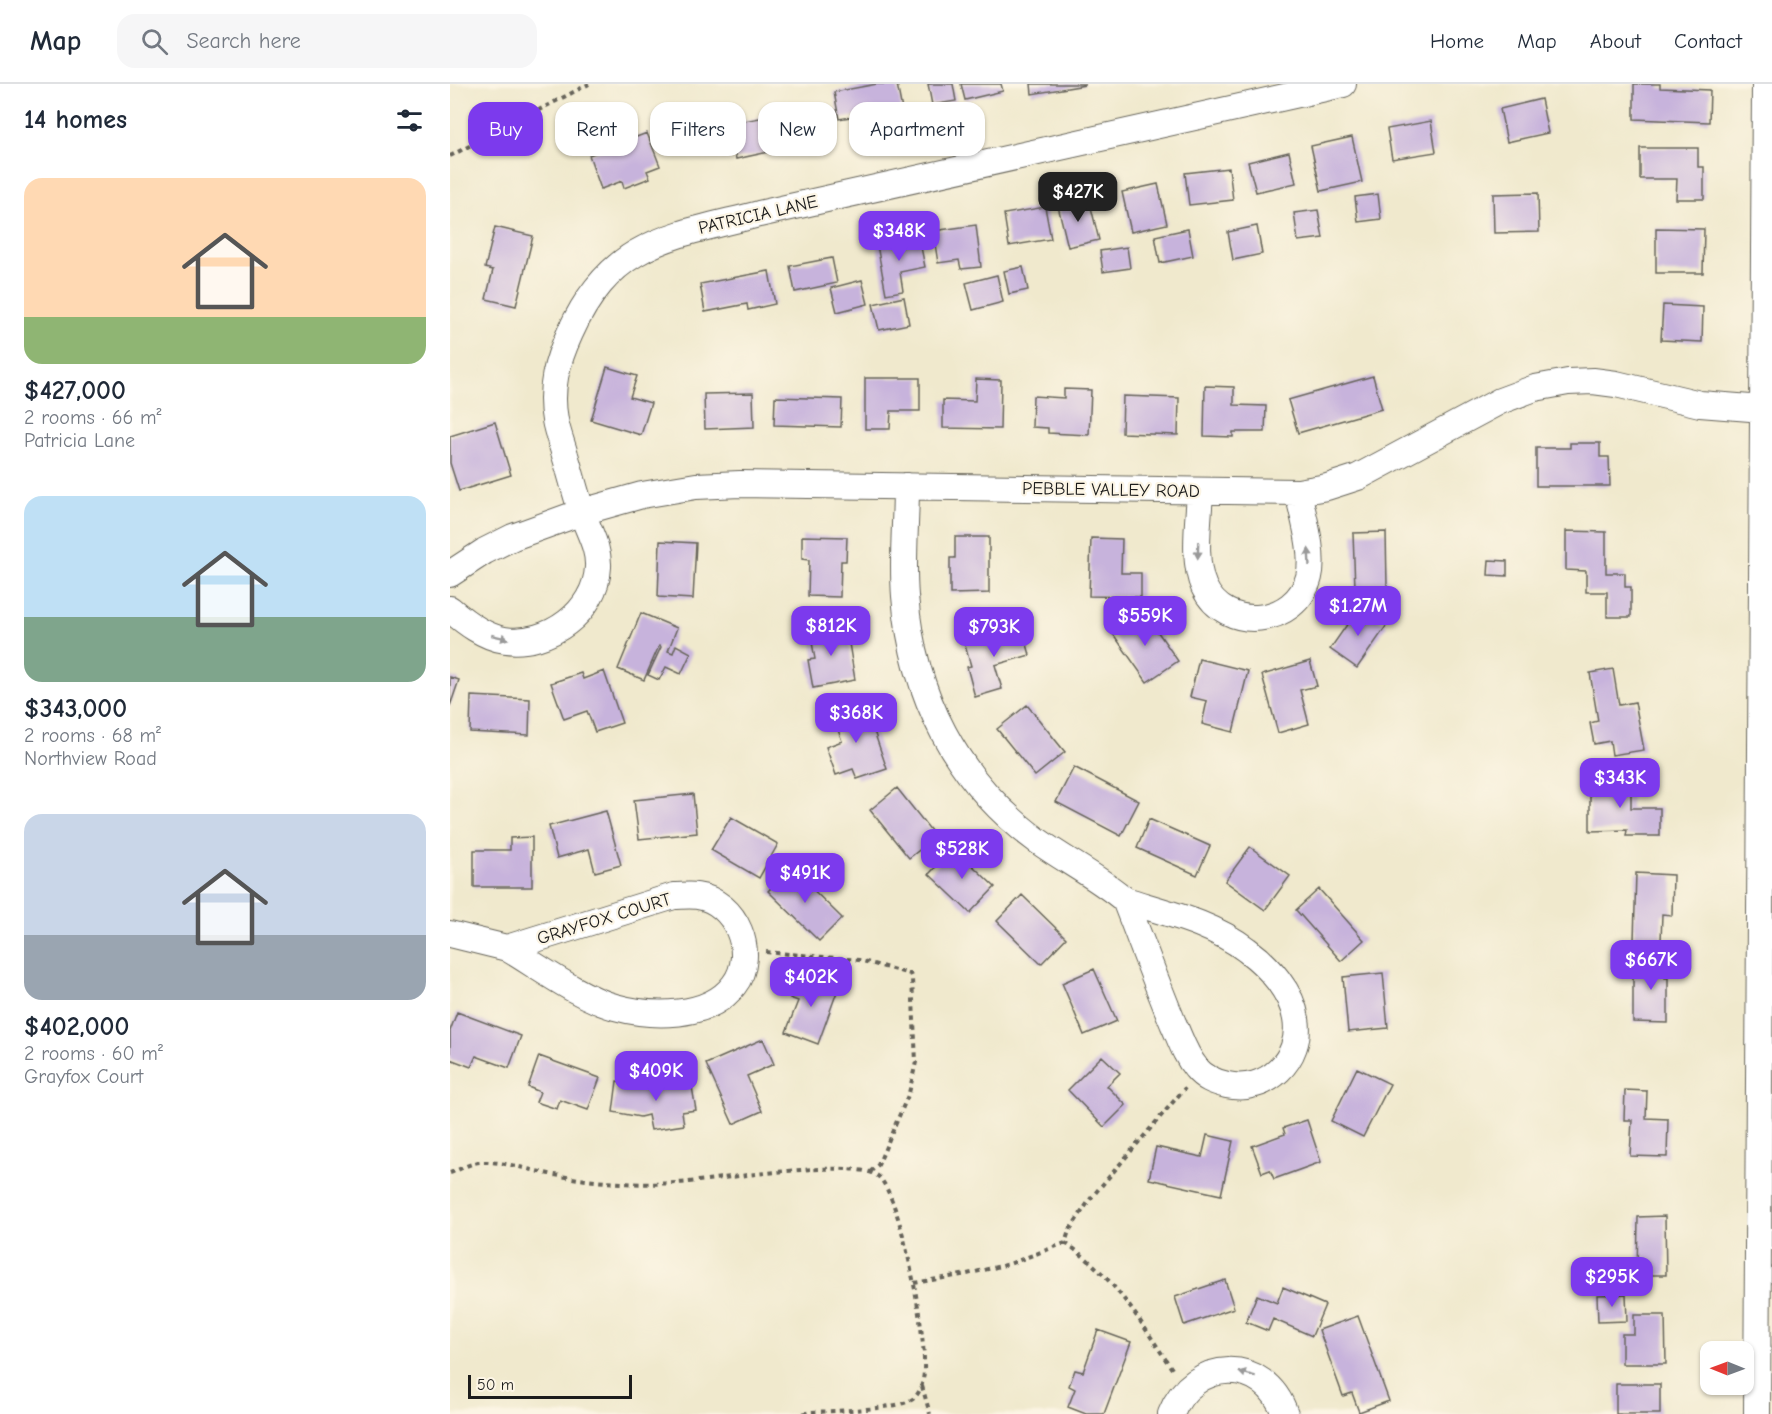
<!DOCTYPE html>
<html lang="en">
<head>
<meta charset="utf-8">
<style>
  :root { --surface:#fff; --page:#f6f6f7; --text:#1f2937; --muted:#747a83; --line:#e0e1e3; --accent:#7c3aed }
  body { margin:0; font-family:"Comic Neue",sans-serif; background:var(--page); color:var(--text); height:100vh; display:flex; flex-direction:column; font-size:22px; white-space:nowrap }
  * { box-sizing:border-box; margin:0 }
  p { font-size:20px; color:var(--muted) }
  .icon { flex:none; width:33px; height:33px; fill:none; stroke:currentColor; stroke-width:2; stroke-linecap:round; stroke-linejoin:round }
  .map { position:relative; flex:1; overflow:hidden }
  .drawer { display:flex; flex-direction:column; background:var(--surface); width:450px }
  .drawer>* { flex:none }
  .guide { position:absolute; left:18px; top:18px; width:570px; height:54px; display:flex; gap:12px }
  .needle { width:39px; rotate:271deg }
  .buttons { position:absolute; left:1250px; top:1257px; display:grid; gap:12px }
  .buttons a { display:grid; place-items:center; width:54px; height:54px; border-radius:12px; background:var(--surface); box-shadow:0 2px 4px #0004; font-size:30px }
  .scale { position:absolute; left:18px; bottom:15px; width:164px; box-sizing:border-box; padding-left:6px; border:3px solid #1c1c1c; border-top:0; font-size:16px; line-height:21px; white-space:nowrap; color:#1c1c1c; -webkit-text-stroke:4px #fcf5e5; paint-order:stroke }
  .price { position:absolute; translate:-50% -51px; padding:0 14px; border-radius:12px; background:var(--accent); color:#fff; font-size:20px; line-height:39px; filter:drop-shadow(0 2px 3px #0008) }
  .price::after { content:''; position:absolute; left:50%; top:36px; width:18px; height:14px; margin-left:-9px; background:inherit; clip-path:polygon(0 0,100% 0,50% 100%) }
  .price.selected { background:#222; color:#fff }
  ul { padding:0; list-style:none }
  li { display:grid; align-content:center; gap:12px; height:318px; padding:0 24px }
  li span { display:grid; place-items:center; height:186px; border-radius:18px; color:#555 }
  li>.icon { margin-inline-start:auto }
  span .icon { width:108px; height:108px; fill:#fffc; stroke-width:1 }
  li b { font-size:26px }
  h2 { display:flex; justify-content:space-between; align-items:center; height:72px; padding:0 24px; font-size:26px }
  .tag { padding:0 21px; border-radius:18px; background:var(--surface); box-shadow:0 2px 4px #0004; font-size:21px; line-height:54px }
  .tag.selected { background:var(--accent); color:#fff }
  header { display:flex; align-items:center; gap:36px; box-sizing:border-box; height:84px; padding:0 30px; background:var(--surface); border-bottom:2px solid var(--line) }
  header strong { font-size:28px }
  nav { display:flex; gap:33px; margin-inline-start:auto; font-size:21px }
  .search { width:420px; height:54px; background:var(--page); display:flex; align-items:center; gap:15px; box-sizing:border-box; padding:0 21px; border-radius:18px; color:var(--muted); font-size:22px }
  main { display:flex; flex:1; min-height:0 }
  .map>svg:first-child { display:block }
</style>
</head>
<body>
<header>
<strong>Map</strong>
<div class="search"><svg class="icon" aria-label="search" viewBox="0 0 24 24"><circle cx="10" cy="10" r="6"/><path d="M15 15l6 6"/></svg>Search here</div>
<nav><a>Home</a><a>Map</a><a>About</a><a>Contact</a></nav>
</header>
<main>
<section class="drawer">
<h2>14 homes<svg class="icon" aria-label="filters" viewBox="0 0 24 24"><path d="M4 7h16M4 17h16"/><circle cx="9" cy="7" r="2"/><circle cx="15" cy="17" r="2"/></svg></h2>
<ul>
<li><span style="background:linear-gradient(#ffd9b3 75%,#8fb573 0)"><svg class="icon" aria-label="home" viewBox="0 0 24 24"><path d="M3 11l9-7 9 7M6 9v11h12V9"/></svg></span><div><b>$427,000</b><p>2 rooms · 66 m²</p><p>Patricia Lane</p></div></li>
<li><span style="background:linear-gradient(#bfe0f5 65%,#7fa58c 0)"><svg class="icon" aria-label="home" viewBox="0 0 24 24"><path d="M3 11l9-7 9 7M6 9v11h12V9"/></svg></span><div><b>$343,000</b><p>2 rooms · 68 m²</p><p>Northview Road</p></div></li>
<li><span style="background:linear-gradient(#c9d6e8 65%,#9aa5b1 0)"><svg class="icon" aria-label="home" viewBox="0 0 24 24"><path d="M3 11l9-7 9 7M6 9v11h12V9"/></svg></span><div><b>$402,000</b><p>2 rooms · 60 m²</p><p>Grayfox Court</p></div></li>
</ul>
</section>
<div class="map">
<svg width="1322" height="1330" viewBox="0 0 1322 1330">
  <rect width="100%" height="100%" fill="#fcf5e5"/>
  <filter id="ink" filterUnits="userSpaceOnUse"><feTurbulence type="fractalNoise" baseFrequency=".0167" numOctaves="2"/><feDisplacementMap in="SourceGraphic" scale="12" xChannelSelector="R" yChannelSelector="G"/><feConvolveMatrix kernelMatrix="1 2 1 2 8 2 1 2 1" color-interpolation-filters="sRGB"/></filter>
  <filter id="wash" filterUnits="userSpaceOnUse"><feTurbulence type="fractalNoise" baseFrequency=".008" numOctaves="4" result="noise"/><feDisplacementMap in="SourceGraphic" scale="24" xChannelSelector="R" yChannelSelector="G"/><feGaussianBlur stdDeviation="1.35" result="paint"/><feColorMatrix in="noise" values="0 0 0 0 0 0 0 0 0 0 0 0 0 0 0 0 0 1.4 0 .05"/><feComposite in="paint" operator="in"/></filter>
  <g filter="url(#wash)">
    <rect width="100%" height="100%" fill="#f0e9cd"/>
    <g id="blocks">
      <!-- building -->
      <path fill="#c7b3dc" d="M 427,0 L 447,0 L 454,36 L 414,44 L 412,31 L 389,35 L 384,8 Z
        M 478,0 L 503,0 L 506,17 L 482,21 Z
        M 511,0 L 551,0 L 553,7 L 515,16 Z
        M 581,0 L 635,0 L 635,1 L 582,10 Z
        M 1184,0 L 1210,0 L 1210,4 L 1260,6 L 1259,38 L 1184,35 Z
        M 1091,15 L 1098,49 L 1057,58 L 1050,25 Z
        M 345,27 L 352,61 L 286,75 L 279,40 Z
        M 981,37 L 986,68 L 942,75 L 937,45 Z
        M 197,49 L 210,82 L 197,87 L 200,94 L 174,104 L 172,97 L 151,105 L 139,71 Z
        M 902,53 L 912,98 L 871,107 L 861,62 Z
        M 1190,64 L 1248,64 L 1248,83 L 1254,83 L 1254,115 L 1226,115 L 1227,95 L 1190,95 Z
        M 839,68 L 846,99 L 806,108 L 798,78 Z
        M 779,84 L 783,116 L 739,121 L 735,89 Z
        M 708,100 L 717,140 L 681,148 L 672,108 Z
        M 1088,109 L 1089,148 L 1044,149 L 1043,110 Z
        M 928,110 L 931,135 L 908,138 L 905,113 Z
        M 639,115 L 649,156 L 618,163 L 608,122 Z
        M 595,123 L 601,155 L 559,162 L 554,130 Z
        M 868,126 L 873,154 L 848,157 L 844,129 Z
        M 526,141 L 531,183 L 511,185 L 509,176 L 488,179 L 483,147 Z
        M 807,142 L 812,170 L 783,176 L 778,148 Z
        M 45,143 L 83,152 L 66,222 L 36,215 L 43,186 L 35,184 Z
        M 1206,144 L 1254,145 L 1253,189 L 1206,189 Z
        M 738,145 L 743,172 L 710,179 L 705,152 Z
        M 469,153 L 475,183 L 450,188 L 453,207 L 436,210 L 427,161 Z
        M 677,163 L 680,184 L 653,188 L 650,167 Z
        M 382,174 L 387,199 L 345,208 L 340,182 Z
        M 573,183 L 578,206 L 559,210 L 554,187 Z
        M 319,187 L 325,220 L 298,226 L 297,220 L 255,228 L 250,200 Z
        M 547,191 L 553,218 L 523,226 L 516,199 Z
        M 412,196 L 418,220 L 387,228 L 381,204 Z
        M 454,213 L 459,240 L 429,246 L 423,220 Z
        M 1213,221 L 1253,223 L 1252,258 L 1211,256 Z
        M 157,283 L 187,292 L 180,313 L 201,319 L 191,351 L 141,336 Z
        M 923,292 L 932,325 L 848,349 L 838,316 Z
        M 415,294 L 470,294 L 470,327 L 441,327 L 440,345 L 415,345 Z
        M 526,295 L 551,296 L 550,345 L 493,344 L 493,316 L 525,317 Z
        M 755,302 L 784,303 L 784,321 L 816,322 L 815,348 L 783,348 L 783,353 L 754,352 Z
        M 614,305 L 641,306 L 639,351 L 598,349 L 598,344 L 582,343 L 583,312 L 614,314 Z
        M 303,309 L 304,343 L 255,345 L 254,310 Z
        M 673,312 L 729,314 L 728,351 L 672,349 Z
        M 325,313 L 392,315 L 391,343 L 324,341 Z
        M 45,338 L 61,391 L 9,407 L 0,379 L 0,352 Z
        M 1120,359 L 1150,359 L 1150,373 L 1159,373 L 1160,402 L 1086,402 L 1086,364 L 1120,364 Z
        M 1116,447 L 1156,448 L 1156,489 L 1175,489 L 1175,503 L 1181,503 L 1181,533 L 1157,533 L 1157,508 L 1136,508 L 1136,487 L 1116,486 Z
        M 936,448 L 937,503 L 905,504 L 903,449 Z
        M 352,452 L 397,453 L 396,477 L 391,477 L 390,513 L 358,512 L 359,476 L 352,475 Z
        M 505,453 L 539,453 L 539,509 L 500,510 L 500,474 L 505,474 Z
        M 641,454 L 672,455 L 671,489 L 691,489 L 691,513 L 639,512 Z
        M 210,457 L 246,459 L 243,515 L 208,513 Z
        M 1039,476 L 1057,477 L 1057,492 L 1038,491 Z
        M 910,522 L 937,541 L 907,584 L 880,565 Z
        M 694,528 L 728,577 L 697,598 L 663,550 Z
        M 191,529 L 227,544 L 218,567 L 223,569 L 226,561 L 241,569 L 231,590 L 216,583 L 209,596 L 198,591 L 211,563 L 209,562 L 194,596 L 168,585 Z
        M 396,541 L 405,596 L 363,604 L 358,576 L 365,575 L 360,547 Z
        M 572,542 L 580,571 L 545,581 L 552,605 L 525,613 L 517,583 L 521,582 L 514,558 Z
        M 749,575 L 798,587 L 783,648 L 752,640 L 757,617 L 740,613 Z
        M 860,577 L 867,602 L 850,606 L 859,640 L 828,649 L 812,591 Z
        M 1163,585 L 1169,621 L 1185,618 L 1194,666 L 1162,671 L 1160,657 L 1144,660 L 1140,639 L 1148,637 L 1140,589 Z
        M 154,587 L 172,639 L 145,648 L 137,627 L 114,635 L 101,599 L 131,589 L 133,595 Z
        M 0,593 L 9,596 L 0,622 Z
        M 21,612 L 80,615 L 79,651 L 20,648 Z
        M 414,618 L 437,685 L 407,695 L 403,685 L 386,691 L 376,663 L 392,657 L 382,629 Z
        M 577,621 L 615,668 L 585,692 L 547,645 Z
        M 624,683 L 689,717 L 671,752 L 606,718 Z
        M 1140,694 L 1181,694 L 1181,724 L 1210,724 L 1210,752 L 1176,752 L 1177,746 L 1140,747 Z
        M 447,704 L 486,753 L 459,774 L 420,726 Z
        M 243,710 L 247,749 L 189,755 L 184,716 Z
        M 156,727 L 171,781 L 145,788 L 139,765 L 107,774 L 99,742 Z
        M 281,733 L 328,760 L 309,794 L 261,766 Z
        M 699,735 L 760,762 L 747,791 L 687,764 Z
        M 82,753 L 82,803 L 24,803 L 24,766 L 60,766 L 60,754 Z
        M 800,763 L 840,792 L 815,826 L 775,797 Z
        M 504,764 L 545,803 L 520,829 L 479,790 Z
        M 341,784 L 392,834 L 369,857 L 318,807 Z
        M 1186,789 L 1223,791 L 1222,831 L 1212,830 L 1211,857 L 1184,856 Z
        M 869,805 L 914,856 L 891,877 L 846,826 Z
        M 572,811 L 616,854 L 591,880 L 547,837 Z
        M 1190,872 L 1215,872 L 1215,894 L 1218,894 L 1218,939 L 1183,938 L 1183,886 L 1190,886 Z
        M 644,885 L 667,937 L 634,951 L 612,899 Z
        M 933,889 L 938,944 L 898,948 L 893,893 Z
        M 349,890 L 388,905 L 368,960 L 336,948 L 348,917 L 340,914 Z
        M 7,928 L 71,952 L 59,984 L 26,972 L 21,983 L 0,975 L 0,947 Z
        M 313,955 L 324,980 L 297,992 L 312,1027 L 283,1040 L 256,980 Z
        M 89,972 L 150,994 L 138,1026 L 110,1016 L 107,1025 L 86,1018 L 90,1008 L 78,1003 Z
        M 652,972 L 670,989 L 657,1002 L 676,1021 L 654,1043 L 618,1006 Z
        M 907,984 L 940,1000 L 913,1053 L 881,1037 Z
        M 167,997 L 194,1001 L 216,998 L 227,999 L 241,997 L 246,1026 L 232,1028 L 234,1041 L 201,1046 L 198,1031 L 190,1033 L 163,1028 Z
        M 1175,1006 L 1197,1007 L 1196,1034 L 1218,1035 L 1217,1073 L 1180,1072 L 1182,1036 L 1174,1036 Z
        M 857,1036 L 871,1078 L 824,1095 L 820,1086 L 812,1089 L 802,1062 L 835,1050 L 833,1044 Z
        M 757,1051 L 783,1057 L 771,1111 L 699,1095 L 706,1063 L 752,1073 Z
        M 1215,1132 L 1216,1191 L 1187,1191 L 1188,1133 Z
        M 775,1196 L 784,1224 L 734,1241 L 725,1213 Z
        M 833,1203 L 875,1221 L 862,1252 L 823,1235 L 818,1247 L 796,1238 L 807,1211 L 827,1219 Z
        M 1176,1210 L 1177,1237 L 1148,1238 L 1147,1211 Z
        M 1184,1231 L 1215,1231 L 1216,1280 L 1172,1280 L 1172,1250 L 1184,1250 Z
        M 908,1232 L 939,1317 L 909,1328 L 902,1309 L 893,1312 L 869,1246 Z
        M 648,1246 L 681,1258 L 654,1330 L 636,1330 L 618,1323 L 625,1305 L 619,1302 L 625,1286 L 633,1288 Z
        M 1166,1300 L 1210,1300 L 1210,1330 L 1166,1330 Z"/>
    </g>
  </g>
  <g filter="url(#ink)">
    <use href="#blocks" fill-opacity="0" stroke="#66645a" stroke-width="1.5"/>
    <g fill="none" stroke-linecap="round" stroke-linejoin="round">
      <defs>
        <path id="minor" d="M 456,402 C 456,438 452,476 455,512 C 463,611 506,697 588,757 C 616,777 648,793 675,816
          M 750,407 C 749,435 742,477 754,503 C 775,549 846,542 859,493 C 865,469 853,432 848,408
          M 0,490 L 35,467 L 63,453 L 132,428 L 192,411 L 246,402 L 290,400 L 848,408 L 877,403 L 908,393 L 1050,317 L 1085,304 L 1118,298 L 1143,297 L 1166,300 L 1250,320 L 1313,325
          M 0,525 C 15,538 34,553 55,556 C 98,562 146,528 148,483 C 149,463 138,447 132,428 C 125,409 121,390 115,371 C 112,360 107,348 105,336 C 99,305 107,277 120,249 C 162,156 220,153 309,130 L 893,0
          M 224,812 C 231,812 240,811 247,812 C 286,817 308,870 284,901 C 259,935 201,933 165,923 C 129,913 89,883 57,864 Z
          M 675,816 C 716,829 762,839 797,866 C 818,881 842,908 846,935 C 853,975 816,1010 777,1001 C 764,998 754,994 746,984 C 735,971 730,954 723,939 C 706,898 691,857 675,816 Z
          M 0,850 L 57,864
          M 721,1330 C 743,1274 815,1271 835,1330
          M 1307,1330 L 1315,0"/>
      </defs>
      <!-- minor casing -->
      <use href="#minor" stroke="#66645a" stroke-width="28"/>
      <!-- path -->
      <path stroke="#66645a" stroke-width="4" stroke-dasharray="4.5 4.5" stroke-linecap="butt" d="M 0,72 L 139,0
        M 316,868 L 409,876 L 460,890 L 462,895 L 466,978 L 459,1009 L 428,1081 L 420,1088
        M 0,1089 C 9,1086 20,1079 30,1078 C 55,1077 81,1087 105,1091 C 146,1099 186,1101 227,1099 C 263,1097 406,1072 429,1093 C 452,1116 476,1251 474,1285 C 474,1295 471,1308 464,1314 C 451,1326 381,1327 361,1328 L 352,1330
        M 615,1159 C 663,1189 693,1242 724,1288
        M 464,1199 L 517,1190 L 559,1180 L 615,1159 L 619,1147 L 641,1114 L 735,1004
        M 472,1302 L 480,1330"/>
      <!-- minor -->
      <use href="#minor" stroke="#fff" stroke-width="26"/>
    </g>
    <!-- one-way arrows -->
    <defs><path id="oneway-solid" d="M-6-.8H1V-3.2L6.5 0L1 3.2V.8H-6Z" transform="scale(1.5)"/></defs>
    <g fill="#999">
      <use href="#oneway-solid" transform="translate(748 466) rotate(92)"/>
      <use href="#oneway-solid" transform="translate(859 473) rotate(-93)"/>
      <use href="#oneway-solid" transform="translate(50 553) rotate(13)"/>
      <use href="#oneway-solid" transform="translate(797 1290) rotate(-165)"/>
    </g>
  </g>
  <g text-anchor="middle" dominant-baseline="central" stroke-width="4.5" stroke-linejoin="round" paint-order="stroke">
    <!-- street labels -->
    <g font-size="18" fill="#1c1c1c" stroke="#fcf5e5">
      <text transform="translate(308 131) rotate(-13)">PATRICIA LANE</text>
      <text transform="translate(661 406) rotate(1)">PEBBLE VALLEY ROAD</text>
      <text transform="translate(154 835) rotate(-17)">GRAYFOX COURT</text>
    </g>
  </g>
</svg>
<div class="buttons">
<a><svg class="needle" viewBox="-14 -14 28 28"><path d="M0-13l5 13h-10z" fill="#e53935"/><path d="M0 13l5-13h-10z" fill="#747a83"/></svg></a>
</div>
<div class="scale">50 m</div>
<b class="price selected" style="left:628px;top:139px">$427K</b>
<b class="price" style="left:449px;top:178px">$348K</b>
<b class="price" style="left:908px;top:553px">$1.27M</b>
<b class="price" style="left:695px;top:563px">$559K</b>
<b class="price" style="left:381px;top:573px">$812K</b>
<b class="price" style="left:544px;top:574px">$793K</b>
<b class="price" style="left:406px;top:660px">$368K</b>
<b class="price" style="left:1170px;top:725px">$343K</b>
<b class="price" style="left:512px;top:796px">$528K</b>
<b class="price" style="left:355px;top:820px">$491K</b>
<b class="price" style="left:1201px;top:907px">$667K</b>
<b class="price" style="left:361px;top:924px">$402K</b>
<b class="price" style="left:206px;top:1018px">$409K</b>
<b class="price" style="left:1162px;top:1224px">$295K</b>
<div class="guide">
<a class="tag selected">Buy</a>
<a class="tag">Rent</a>
<a class="tag">Filters</a>
<a class="tag">New</a>
<a class="tag">Apartment</a>
</div>
</div>
</main>
</body>
</html>
